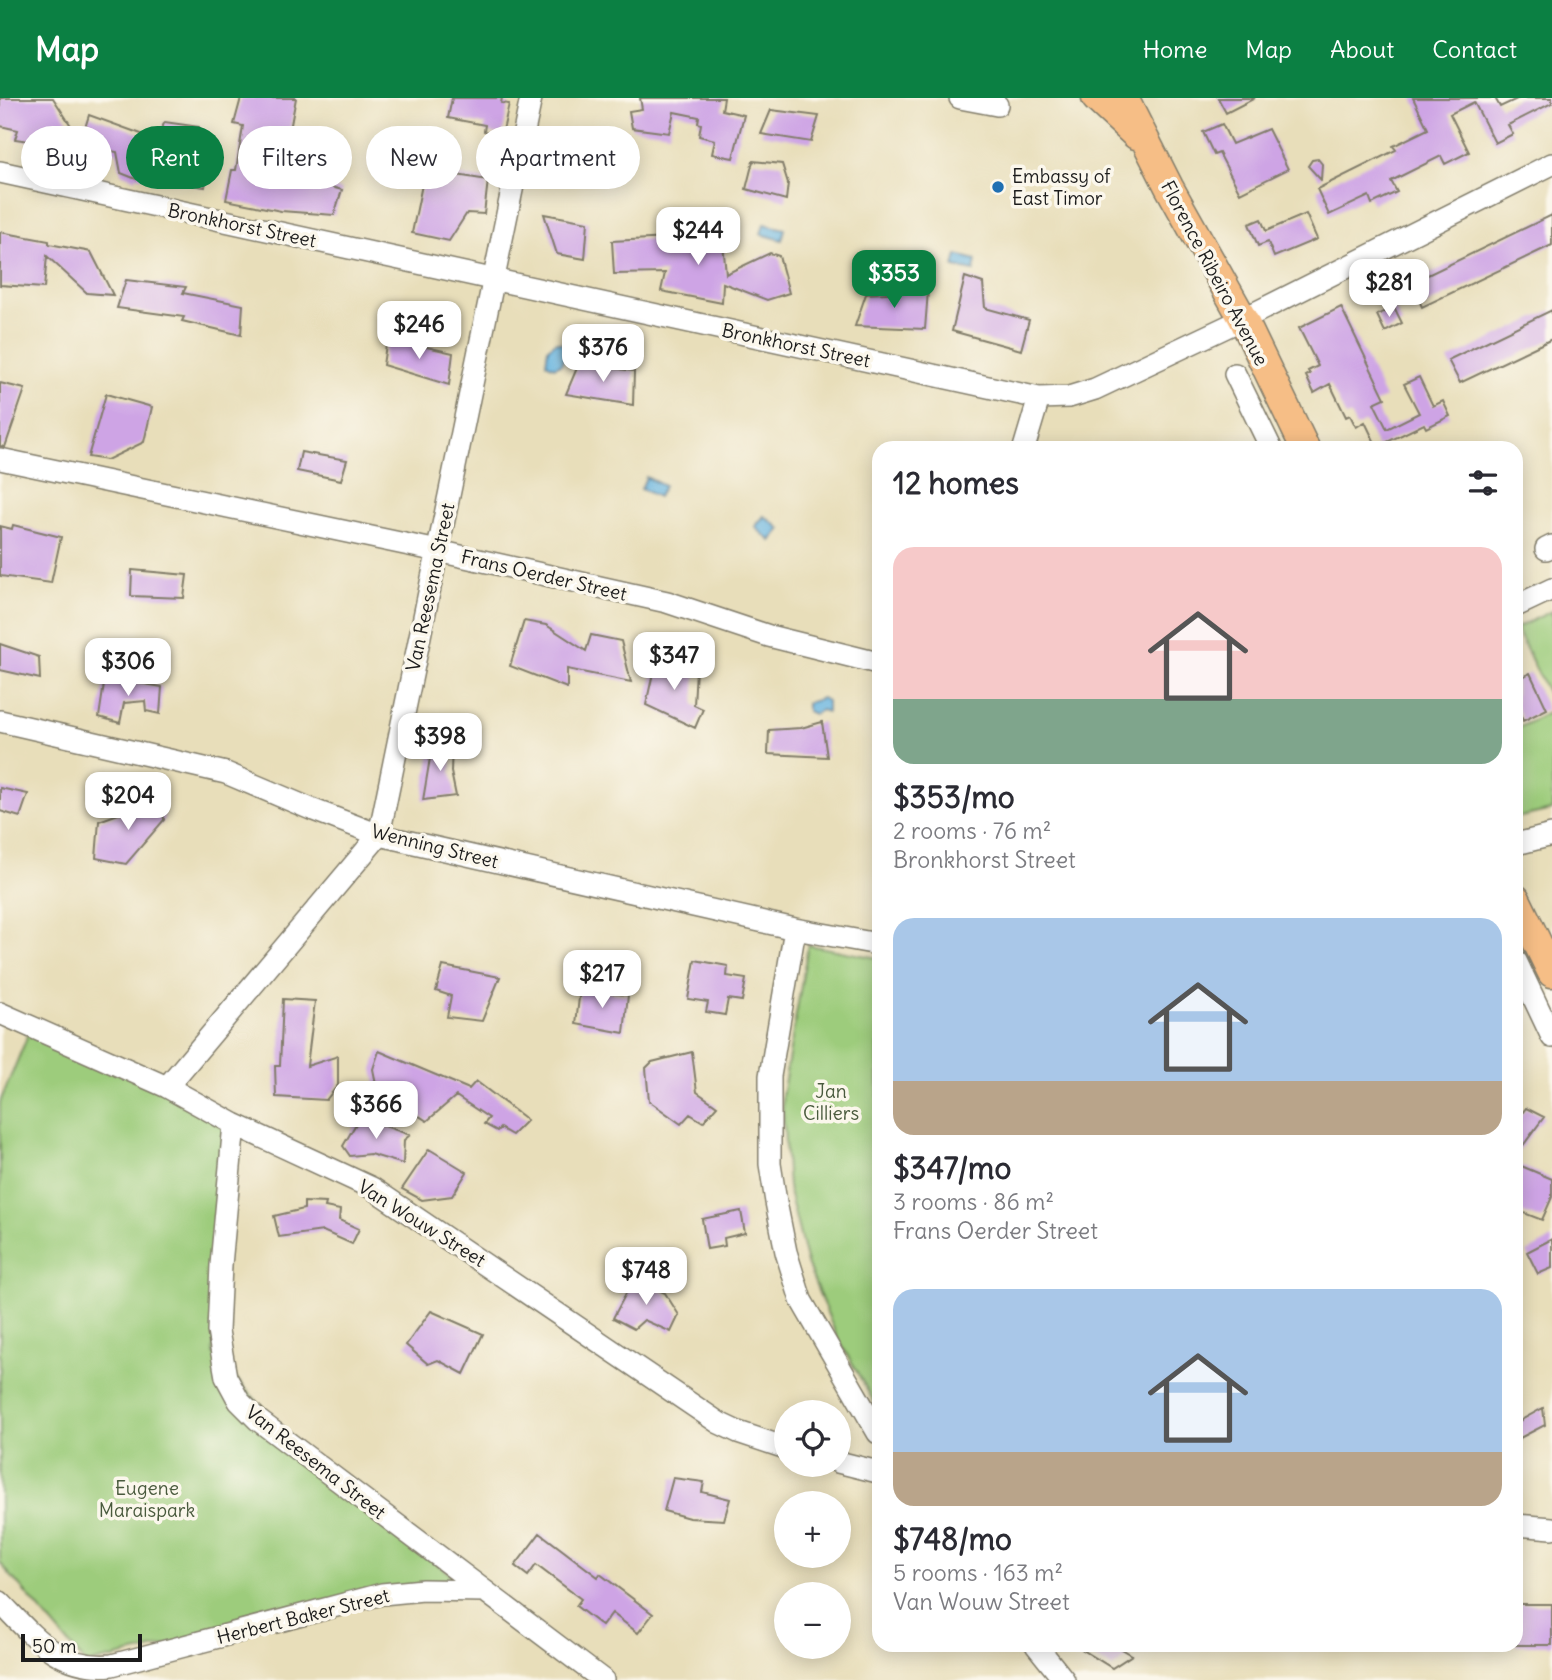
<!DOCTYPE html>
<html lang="en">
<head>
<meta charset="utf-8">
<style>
  :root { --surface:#fff; --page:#f7f7f7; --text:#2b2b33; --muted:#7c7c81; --accent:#0b8043 }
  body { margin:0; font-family:Delius,sans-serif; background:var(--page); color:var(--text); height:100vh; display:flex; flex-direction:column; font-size:26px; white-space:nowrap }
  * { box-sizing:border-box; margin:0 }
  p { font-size:23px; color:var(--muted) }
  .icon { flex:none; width:38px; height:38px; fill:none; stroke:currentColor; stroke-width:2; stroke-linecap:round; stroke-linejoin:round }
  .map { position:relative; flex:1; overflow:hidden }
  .side { position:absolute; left:872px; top:343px; width:651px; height:1211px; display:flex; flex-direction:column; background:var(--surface); border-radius:21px; box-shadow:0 4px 18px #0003 }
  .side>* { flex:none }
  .top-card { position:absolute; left:21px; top:28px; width:665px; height:63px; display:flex; gap:14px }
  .fabs { position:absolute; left:774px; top:1302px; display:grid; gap:14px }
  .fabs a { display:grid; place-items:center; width:77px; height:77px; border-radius:50%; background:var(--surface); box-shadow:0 4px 18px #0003; font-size:35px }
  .scale { position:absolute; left:21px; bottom:18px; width:121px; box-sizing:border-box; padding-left:7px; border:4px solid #1c1c1c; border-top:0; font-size:19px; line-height:24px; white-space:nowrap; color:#1c1c1c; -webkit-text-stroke:5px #fbf7ec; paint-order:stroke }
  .price { position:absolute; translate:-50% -60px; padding:0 16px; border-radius:14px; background:#fff; color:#222; font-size:23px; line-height:46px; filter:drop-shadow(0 2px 4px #0008) }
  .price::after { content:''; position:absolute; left:50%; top:42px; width:21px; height:16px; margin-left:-10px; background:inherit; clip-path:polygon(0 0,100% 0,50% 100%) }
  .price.on { background:var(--accent); color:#fff }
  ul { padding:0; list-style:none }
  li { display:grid; align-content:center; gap:14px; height:371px; padding:0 21px }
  li span { display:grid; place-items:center; height:217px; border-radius:21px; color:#555 }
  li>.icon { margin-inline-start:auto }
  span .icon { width:126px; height:126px; fill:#fffc; stroke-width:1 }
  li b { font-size:30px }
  h2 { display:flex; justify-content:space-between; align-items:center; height:84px; padding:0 21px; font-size:30px }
  .chip { padding:0 24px; border-radius:32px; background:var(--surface); box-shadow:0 4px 18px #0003; font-size:24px; line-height:63px }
  .chip.on { background:var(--accent); color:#fff }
  header { display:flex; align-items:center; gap:42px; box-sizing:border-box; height:98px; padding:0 35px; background:var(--accent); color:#fff }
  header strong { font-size:33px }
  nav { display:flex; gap:38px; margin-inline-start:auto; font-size:24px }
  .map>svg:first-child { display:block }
</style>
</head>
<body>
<header>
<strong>Map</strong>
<nav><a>Home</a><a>Map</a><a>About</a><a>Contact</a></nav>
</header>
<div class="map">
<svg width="1552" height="1582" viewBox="0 0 1552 1582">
  <rect width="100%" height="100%" fill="#fbf7ec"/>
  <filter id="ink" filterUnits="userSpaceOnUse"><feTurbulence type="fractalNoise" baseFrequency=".0143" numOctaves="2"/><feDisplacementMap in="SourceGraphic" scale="14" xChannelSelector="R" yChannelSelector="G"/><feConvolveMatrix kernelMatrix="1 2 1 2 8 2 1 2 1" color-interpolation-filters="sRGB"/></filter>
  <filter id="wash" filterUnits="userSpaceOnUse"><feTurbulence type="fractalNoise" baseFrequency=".00686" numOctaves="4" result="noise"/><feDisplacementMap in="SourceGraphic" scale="28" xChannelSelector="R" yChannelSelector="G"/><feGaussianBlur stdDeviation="1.57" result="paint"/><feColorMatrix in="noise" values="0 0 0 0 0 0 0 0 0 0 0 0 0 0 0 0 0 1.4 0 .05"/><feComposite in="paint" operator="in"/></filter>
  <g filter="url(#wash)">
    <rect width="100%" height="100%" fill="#e8deba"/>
    <!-- green -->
    <path fill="#9dcc7b" stroke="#5c744c" stroke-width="2" d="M 1552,513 L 1552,604 L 1516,530 Z
      M 1552,613 L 1552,712 L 1516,720 L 1516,631 Z
      M 808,847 L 878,860 L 878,1311 L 837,1239 L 807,1166 L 788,1089 L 782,998 Z
      M 33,925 L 233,1023 L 213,1256 L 336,1388 L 458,1482 L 86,1566 L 0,1465 L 0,1004 Z"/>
    <!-- water -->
    <path fill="#65b3df" stroke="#40687e" stroke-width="2" d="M 764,126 L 785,131 L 782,142 L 761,136 Z
      M 957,157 L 976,162 L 974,173 L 954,169 Z
      M 556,244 L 565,246 L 566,256 L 561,266 L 554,269 L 546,265 L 548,250 Z
      M 646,379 L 664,388 L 658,399 L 641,391 Z
      M 764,418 L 781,431 L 771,443 L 755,429 Z
      M 822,600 L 827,603 L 827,614 L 821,612 L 814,616 L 807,613 L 807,605 Z"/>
    <g id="blocks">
      <!-- building -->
      <path fill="#cea4e5" d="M 0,0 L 53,0 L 81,43 L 89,17 L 155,41 L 165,24 L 199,29 L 211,50 L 205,89 L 136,78 L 136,81 L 121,75 L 117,54 L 96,50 L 90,60 L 77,57 L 79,50 L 15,41 L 18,32 L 0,28 Z
        M 241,0 L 296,0 L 289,37 L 286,37 L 277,72 L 287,77 L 342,92 L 334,117 L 281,113 L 226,102 L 232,72 L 236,72 L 243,28 L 234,26 Z
        M 452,0 L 502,0 L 501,5 L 509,6 L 502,37 L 484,33 L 485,27 L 448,20 Z
        M 640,0 L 724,0 L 722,12 L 744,17 L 733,60 L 712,56 L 715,42 L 699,38 L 701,26 L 698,25 L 699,19 L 674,14 L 669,35 L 632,30 L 629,13 L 642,11 Z
        M 1218,0 L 1255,0 L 1226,15 Z
        M 1413,0 L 1495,0 L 1500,9 L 1519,0 L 1552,0 L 1552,5 L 1508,27 L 1513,36 L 1495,45 L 1474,4 L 1450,16 L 1469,54 L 1445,66 L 1441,58 L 1391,83 L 1397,94 L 1372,106 L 1369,98 L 1329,117 L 1317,91 L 1396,52 L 1393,48 L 1428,31 Z
        M 771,12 L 819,18 L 811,44 L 761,36 Z
        M 1222,26 L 1232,46 L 1268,31 L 1288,71 L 1240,95 L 1219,55 L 1214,57 L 1203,34 Z
        M 1318,61 L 1322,66 L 1321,82 L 1308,68 L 1312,62 Z
        M 753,63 L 782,66 L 788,85 L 786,102 L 746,91 Z
        M 425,72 L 488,82 L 484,116 L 467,115 L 449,143 L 412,135 Z
        M 544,116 L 588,124 L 585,161 L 557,156 Z
        M 1306,116 L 1317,141 L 1274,159 L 1268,144 L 1258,148 L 1249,126 L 1261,121 L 1266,133 Z
        M 1552,117 L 1552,147 L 1422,209 L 1411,185 Z
        M 671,132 L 723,145 L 726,176 L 770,155 L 779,158 L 789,195 L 767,202 L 723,185 L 722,205 L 661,193 L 665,175 L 614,176 L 612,143 L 669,140 Z
        M 0,134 L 49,143 L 49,146 L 91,154 L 113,197 L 87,195 L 47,158 L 44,190 L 0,187 Z
        M 965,179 L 983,185 L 985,210 L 1029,222 L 1021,252 L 952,233 Z
        M 126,182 L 186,189 L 183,195 L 243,207 L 241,237 L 182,223 L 184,219 L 117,210 Z
        M 928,193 L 925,231 L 855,228 L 866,196 Z
        M 1341,209 L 1385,300 L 1374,305 L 1387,331 L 1419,315 L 1404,286 L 1419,279 L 1433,308 L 1443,303 L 1450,318 L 1426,330 L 1424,326 L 1377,349 L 1365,324 L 1356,329 L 1350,317 L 1346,319 L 1330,286 L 1314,295 L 1306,278 L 1310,276 L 1308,273 L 1318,268 L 1299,230 Z
        M 1394,209 L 1402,225 L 1385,234 L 1377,217 Z
        M 1552,212 L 1552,241 L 1460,285 L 1448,262 Z
        M 387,240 L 453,255 L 449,287 L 383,267 Z
        M 579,265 L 634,273 L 633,307 L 566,296 Z
        M 0,285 L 25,291 L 5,349 L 0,348 Z
        M 106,296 L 152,309 L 144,344 L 107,362 L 88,359 Z
        M 301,354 L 347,362 L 341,382 L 297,373 Z
        M 13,427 L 61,439 L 51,485 L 0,478 L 0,428 L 12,431 Z
        M 132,472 L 187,477 L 184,500 L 131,498 Z
        M 524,523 L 546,527 L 586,553 L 591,537 L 621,543 L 631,584 L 567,571 L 567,590 L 510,568 Z
        M 0,546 L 39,559 L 40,581 L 0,572 Z
        M 656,561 L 696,571 L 694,607 L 703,611 L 695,630 L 646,607 Z
        M 1530,575 L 1547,611 L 1523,623 L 1516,607 L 1516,582 Z
        M 105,579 L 162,589 L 160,616 L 146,613 L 145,603 L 124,605 L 120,625 L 99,619 Z
        M 822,624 L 827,659 L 768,656 L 769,632 L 801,630 Z
        M 433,642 L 452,646 L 451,674 L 456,698 L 423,702 Z
        M 0,690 L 28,696 L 20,719 L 0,713 Z
        M 162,700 L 164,722 L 126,766 L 96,760 L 99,723 Z
        M 695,862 L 728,868 L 727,878 L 746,881 L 742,903 L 728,901 L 725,917 L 706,914 L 708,904 L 688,901 Z
        M 443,868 L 500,879 L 482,923 L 447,919 L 451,898 L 436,893 Z
        M 580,891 L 628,897 L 624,935 L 576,926 Z
        M 283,901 L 315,903 L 307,968 L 338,958 L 338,987 L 326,1002 L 276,999 L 275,968 L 280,968 Z
        M 379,953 L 469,991 L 476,983 L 527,1022 L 512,1037 L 500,1030 L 497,1033 L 484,1026 L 489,1020 L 456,998 L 427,1023 L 377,991 L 373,971 Z
        M 692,954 L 697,994 L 717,1008 L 703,1024 L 690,1016 L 681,1026 L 649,1003 L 646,970 L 652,964 Z
        M 1526,1010 L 1544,1019 L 1516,1057 L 1516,1023 Z
        M 360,1019 L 410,1037 L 404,1042 L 403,1066 L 370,1056 L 350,1058 L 343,1048 Z
        M 429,1051 L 467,1074 L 452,1098 L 422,1102 L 402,1091 Z
        M 1519,1067 L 1552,1081 L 1552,1099 L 1542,1122 L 1516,1112 L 1516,1075 Z
        M 304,1104 L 326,1105 L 325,1109 L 340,1112 L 339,1122 L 359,1131 L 352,1146 L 323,1133 L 279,1139 L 274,1118 L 304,1111 Z
        M 741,1113 L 745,1135 L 724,1140 L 725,1148 L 707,1151 L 702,1121 Z
        M 1552,1141 L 1552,1170 L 1538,1176 L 1527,1154 Z
        M 634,1180 L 665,1195 L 679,1217 L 671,1234 L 644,1222 L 634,1231 L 613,1220 Z
        M 431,1213 L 483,1236 L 464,1276 L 438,1262 L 428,1266 L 406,1247 Z
        M 1543,1310 L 1545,1327 L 1516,1342 L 1516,1325 Z
        M 673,1380 L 704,1384 L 702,1394 L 730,1401 L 724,1422 L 689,1420 L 664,1413 Z
        M 540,1435 L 598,1479 L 600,1476 L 653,1516 L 638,1535 L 612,1515 L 602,1528 L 576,1508 L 581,1501 L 536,1467 L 528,1478 L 515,1468 Z
        M 1516,1506 L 1552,1506 L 1552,1547 L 1516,1547 Z
        M 1075,1547 L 1115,1547 L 1132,1557 L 1112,1570 Z"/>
    </g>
  </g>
  <g filter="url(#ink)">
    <use href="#blocks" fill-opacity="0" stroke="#827d6b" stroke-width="2"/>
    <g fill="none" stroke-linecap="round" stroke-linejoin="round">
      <defs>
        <path id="minor" d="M 960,0 L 997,7
          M 0,74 L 1039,300 L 1069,299 L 1095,291 L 1243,221 L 1552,66
          M 1235,276 L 1271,350
          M 1024,350 L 1039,300
          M 0,361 L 438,453 L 667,504 L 769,538 L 878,565
          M 1546,451 L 1552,448
          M 1516,508 L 1552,491
          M 0,623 L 226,675 L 311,711 L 379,737 L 795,831 L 878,846
          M 1516,746 L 1552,737
          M 795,831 L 770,978 L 770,1066 L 776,1104 L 786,1154 L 801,1202 L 878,1335
          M 1516,863 L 1552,939
          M 0,915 L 167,989 L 234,1026 L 372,1090 L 719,1325 L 738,1334 L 786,1350
          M 167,989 L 379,737 L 531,0
          M 234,1026 L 221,1167 L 218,1233 L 226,1279 L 239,1303 L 258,1322 L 603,1582
          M 838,1364 L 878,1374
          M 1516,1427 L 1552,1430
          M 0,1504 C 34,1539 59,1572 112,1567 L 382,1496 L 423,1492 L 485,1493
          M 1036,1547 L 1064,1582"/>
        <path id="major" d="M 1096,0 L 1136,37
          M 1124,0 L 1169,89 L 1243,221 L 1305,350
          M 1516,801 L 1552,875"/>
      </defs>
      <!-- minor casing -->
      <use href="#minor" stroke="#827d6b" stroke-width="24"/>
      <!-- major casing -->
      <use href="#major" stroke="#827d6b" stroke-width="31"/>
      <!-- minor -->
      <use href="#minor" stroke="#fff" stroke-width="21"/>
      <!-- major -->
      <use href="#major" stroke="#f6be86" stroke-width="28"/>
    </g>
  </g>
  <!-- markers -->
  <circle fill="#1f6fb2" stroke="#fbf7ec" stroke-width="2.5" cx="998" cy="89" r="7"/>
  <g text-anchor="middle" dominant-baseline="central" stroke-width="7" stroke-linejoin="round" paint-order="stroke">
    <!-- poi labels -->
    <g font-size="19" fill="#1c1c1c" stroke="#fbf7ec" text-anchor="start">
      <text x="1012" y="78">Embassy of<tspan x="1012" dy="22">East Timor</tspan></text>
    </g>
    <!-- street labels -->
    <g font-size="19" fill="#1c1c1c" stroke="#fbf7ec">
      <text transform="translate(242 127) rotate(12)">Bronkhorst Street</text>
      <text transform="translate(1215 175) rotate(62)">Florence Ribeiro Avenue</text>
      <text transform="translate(796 247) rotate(12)">Bronkhorst Street</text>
      <text transform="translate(544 477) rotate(13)">Frans Oerder Street</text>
      <text transform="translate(430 489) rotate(-78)">Van Reesema Street</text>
      <text transform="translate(435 748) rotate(14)">Wenning Street</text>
      <text transform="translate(422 1125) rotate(32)">Van Wouw Street</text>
      <text transform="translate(316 1364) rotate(38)">Van Reesema Street</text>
      <text transform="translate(303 1518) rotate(-14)">Herbert Baker Street</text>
    </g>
    <!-- park labels -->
    <g font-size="19" fill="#495a3d" stroke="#fbf7ec">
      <text x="831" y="993">Jan<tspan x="831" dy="22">Cilliers</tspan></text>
      <text x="147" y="1390">Eugene<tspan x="147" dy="22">Maraispark</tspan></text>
    </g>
  </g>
</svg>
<div class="fabs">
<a><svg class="icon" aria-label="locate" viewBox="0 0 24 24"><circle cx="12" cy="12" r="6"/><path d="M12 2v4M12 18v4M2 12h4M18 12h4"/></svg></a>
<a>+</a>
<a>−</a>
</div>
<div class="scale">50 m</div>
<b class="price" style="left:698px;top:169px">$244</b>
<b class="price on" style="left:894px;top:212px">$353</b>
<b class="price" style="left:1389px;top:221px">$281</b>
<b class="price" style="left:419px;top:263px">$246</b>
<b class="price" style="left:603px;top:286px">$376</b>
<b class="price" style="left:674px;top:594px">$347</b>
<b class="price" style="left:128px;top:600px">$306</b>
<b class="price" style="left:440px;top:675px">$398</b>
<b class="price" style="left:128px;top:734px">$204</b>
<b class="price" style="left:602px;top:912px">$217</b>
<b class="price" style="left:376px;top:1043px">$366</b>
<b class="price" style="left:646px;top:1209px">$748</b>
<div class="top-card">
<a class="chip">Buy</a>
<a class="chip on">Rent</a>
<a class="chip">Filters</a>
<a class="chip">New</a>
<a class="chip">Apartment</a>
</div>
<section class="side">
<h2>12 homes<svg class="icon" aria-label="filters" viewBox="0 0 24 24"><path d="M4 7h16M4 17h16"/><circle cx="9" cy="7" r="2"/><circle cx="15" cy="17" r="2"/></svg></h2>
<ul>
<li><span style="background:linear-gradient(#f6c9c9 70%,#7fa58c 0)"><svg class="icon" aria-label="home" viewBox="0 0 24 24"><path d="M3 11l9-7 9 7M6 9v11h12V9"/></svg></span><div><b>$353/mo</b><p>2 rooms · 76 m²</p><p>Bronkhorst Street</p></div></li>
<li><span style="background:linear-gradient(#a9c7e8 75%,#b9a48a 0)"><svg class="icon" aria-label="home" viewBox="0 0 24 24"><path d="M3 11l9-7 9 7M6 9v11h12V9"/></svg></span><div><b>$347/mo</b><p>3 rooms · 86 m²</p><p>Frans Oerder Street</p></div></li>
<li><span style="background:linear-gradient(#a9c7e8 75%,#b9a48a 0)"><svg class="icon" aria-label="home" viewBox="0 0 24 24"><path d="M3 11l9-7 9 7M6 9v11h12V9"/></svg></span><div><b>$748/mo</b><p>5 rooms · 163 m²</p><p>Van Wouw Street</p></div></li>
</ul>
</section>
</div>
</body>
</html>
